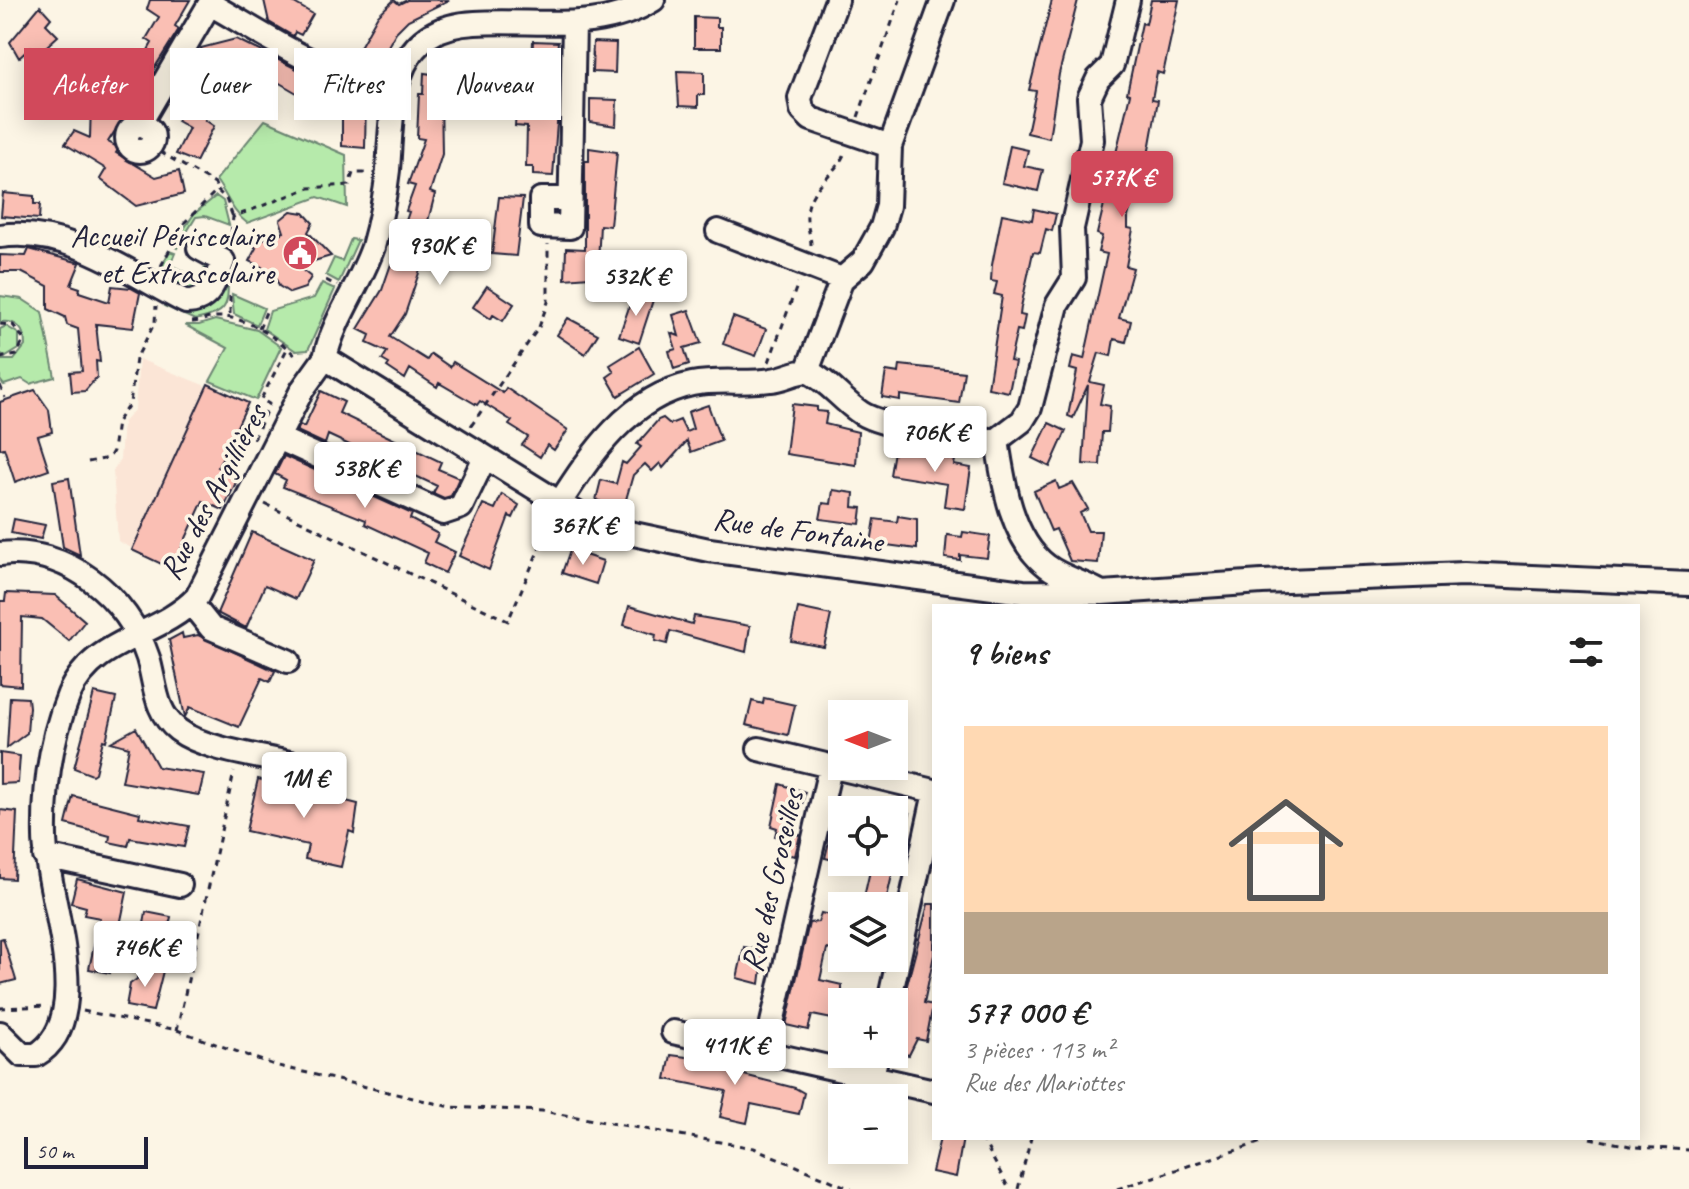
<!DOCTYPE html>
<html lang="fr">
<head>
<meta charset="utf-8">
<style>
  :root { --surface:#fff; --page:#f6f6f6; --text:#222; --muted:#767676; --line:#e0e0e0; --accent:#d1495b }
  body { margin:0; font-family:Caveat,sans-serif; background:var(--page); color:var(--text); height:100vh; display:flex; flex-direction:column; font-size:30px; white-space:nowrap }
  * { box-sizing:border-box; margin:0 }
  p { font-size:26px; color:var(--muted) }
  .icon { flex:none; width:44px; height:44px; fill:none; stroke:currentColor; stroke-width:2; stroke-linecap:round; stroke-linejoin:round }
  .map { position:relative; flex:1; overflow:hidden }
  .panel { position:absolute; left:932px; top:604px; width:708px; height:536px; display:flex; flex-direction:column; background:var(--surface); border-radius:0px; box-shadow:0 4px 20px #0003 }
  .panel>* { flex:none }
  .top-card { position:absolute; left:24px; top:48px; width:760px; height:72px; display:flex; gap:16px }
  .needle { width:52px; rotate:270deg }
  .controls { position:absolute; left:828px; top:700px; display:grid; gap:16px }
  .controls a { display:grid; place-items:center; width:80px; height:80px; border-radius:0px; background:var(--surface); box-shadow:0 4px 20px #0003; font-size:40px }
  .scale { position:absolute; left:24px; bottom:20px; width:124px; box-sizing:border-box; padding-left:8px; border:4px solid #22223b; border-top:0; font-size:22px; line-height:28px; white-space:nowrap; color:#22223b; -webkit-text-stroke:6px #fcf5e5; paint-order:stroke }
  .price { position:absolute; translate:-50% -68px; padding:0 18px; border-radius:8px; background:#fff; color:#222; font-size:26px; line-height:52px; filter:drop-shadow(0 2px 4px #0008) }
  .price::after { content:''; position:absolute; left:50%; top:48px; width:24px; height:18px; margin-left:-12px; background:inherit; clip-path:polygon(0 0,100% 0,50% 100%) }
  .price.current { background:var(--accent); color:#fff }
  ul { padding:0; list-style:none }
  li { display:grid; align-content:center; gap:16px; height:424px; padding:0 32px }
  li+li { border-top:2px solid var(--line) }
  li span { display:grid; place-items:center; height:248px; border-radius:0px; color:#555 }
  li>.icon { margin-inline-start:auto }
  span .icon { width:144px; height:144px; fill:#fffc; stroke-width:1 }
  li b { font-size:34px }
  h2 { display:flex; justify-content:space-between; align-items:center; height:96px; padding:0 32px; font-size:34px }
  .pill { padding:0 28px; border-radius:0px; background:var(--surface); box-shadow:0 4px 20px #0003; font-size:28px; line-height:72px }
  .pill.current { background:var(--accent); color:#fff }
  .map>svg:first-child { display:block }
</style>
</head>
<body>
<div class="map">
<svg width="1689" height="1189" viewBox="0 0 1689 1189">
  <rect width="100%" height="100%" fill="#fcf5e5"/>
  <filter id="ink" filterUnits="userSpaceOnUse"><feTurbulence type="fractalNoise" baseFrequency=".0125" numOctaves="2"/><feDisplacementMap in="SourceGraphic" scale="16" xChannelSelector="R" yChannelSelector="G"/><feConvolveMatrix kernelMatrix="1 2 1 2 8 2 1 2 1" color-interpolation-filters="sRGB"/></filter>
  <g filter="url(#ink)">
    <!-- built -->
    <path fill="#fbe5d6" d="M 139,359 L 248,403 L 172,569 L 118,541 L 113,471 L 120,459 L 123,423 L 135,409 Z"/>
    <!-- green -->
    <path fill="#b6eaab" stroke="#6c8673" stroke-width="2" d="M 265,120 L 346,155 L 347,207 L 318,197 L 247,223 C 232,212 227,195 216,180 Z
      M 216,196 L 223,201 L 229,225 L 205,216 L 196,217 L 177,248 L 173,245 L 194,214 Z
      M 351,239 L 358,240 L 339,282 L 326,275 L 334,258 L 342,261 Z
      M 169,251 L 175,253 L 170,265 L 200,279 L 205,268 L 211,270 L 203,288 L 193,293 L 158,276 Z
      M 228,273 C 228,308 229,312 195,320 L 164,306 L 166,301 L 176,306 Z
      M 322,283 L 335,289 L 308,350 L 296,351 L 264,329 L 270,311 L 314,298 Z
      M 232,294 L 264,308 L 257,325 L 234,314 Z
      M 0,296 L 22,299 L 42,312 L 55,377 L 30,384 L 22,379 L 4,385 L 0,380 L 0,360 L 14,360 L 25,346 C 25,329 17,320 0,322 Z
      M 215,320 L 257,330 L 281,347 L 256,400 L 210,381 L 228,348 L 185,325 L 199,325 Z
      M 6,326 L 19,334 L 19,349 L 6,357 L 0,353 L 0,329 Z"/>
    <!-- building -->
    <path fill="#fabfb4" stroke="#22223b" stroke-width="2" d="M 150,0 L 190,0 L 175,26 L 179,29 L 108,142 L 119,148 L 116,153 L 156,177 L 179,171 L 184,194 L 136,206 L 100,179 L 106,169 L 65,144 L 74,131 L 90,138 L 91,104 L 96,94 L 105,99 L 126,66 L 137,70 L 152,43 L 146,39 L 159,17 L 147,9 Z
      M 264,0 L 289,0 L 313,14 L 301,35 L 295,32 L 293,36 L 269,22 Z
      M 394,0 L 399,4 L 407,0 L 449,0 L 408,20 L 396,32 L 377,66 L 368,61 L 365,66 L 354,60 L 356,54 L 378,15 Z
      M 1052,0 L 1078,0 L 1059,74 L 1049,138 L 1027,133 L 1036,91 L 1029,90 Z
      M 1151,0 L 1179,0 L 1163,74 L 1157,72 L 1152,99 L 1158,100 L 1142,189 L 1135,187 L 1128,217 L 1128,228 L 1133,229 L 1126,266 L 1133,268 L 1119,318 L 1131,321 L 1126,342 L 1114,339 L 1111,356 L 1099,353 L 1090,382 L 1104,385 L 1100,404 L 1110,406 L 1108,432 L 1102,432 L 1100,465 L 1083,464 L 1088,385 L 1073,418 L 1068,416 L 1077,371 L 1070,369 L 1073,356 L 1084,359 L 1107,254 L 1098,252 L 1102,236 L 1097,234 L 1130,94 L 1127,93 L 1142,23 L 1146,24 Z
      M 40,6 L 51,18 L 46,24 L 58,36 L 38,54 L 31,47 L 19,58 L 10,42 Z
      M 694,17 L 717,18 L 717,27 L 721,27 L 721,48 L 694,48 Z
      M 236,39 L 307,74 L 305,77 L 311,81 L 302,96 L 271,78 L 274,73 L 251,61 L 248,66 L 241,62 L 200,69 L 197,55 L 202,54 L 201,48 Z
      M 533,41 L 558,42 L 555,71 L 547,71 L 546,98 L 556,98 L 558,110 L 553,176 L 533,175 L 533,167 L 526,167 L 527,127 L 515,126 L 516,111 L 530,111 Z
      M 593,42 L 616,43 L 615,73 L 592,72 Z
      M 432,65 L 453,65 L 452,95 L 441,95 L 442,154 L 430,192 L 435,194 L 422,244 L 436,249 L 428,270 L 421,267 L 405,314 L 390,337 L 427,360 L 431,354 L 450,367 L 453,362 L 503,393 L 506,388 L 568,430 L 554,450 L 547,445 L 540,457 L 522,445 L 528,437 L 509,425 L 512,421 L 480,401 L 477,405 L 439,383 L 437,387 L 410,369 L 405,379 L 387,367 L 389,364 L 382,360 L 387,352 L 367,343 L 370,335 L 358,329 L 382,290 L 409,212 L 406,211 L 415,186 L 408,184 L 424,139 L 417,138 L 419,94 L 423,94 L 424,73 L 432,74 Z
      M 677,71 L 704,72 L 704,95 L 698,95 L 698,107 L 679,106 Z
      M 192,96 L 213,108 L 205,120 L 214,126 L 196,162 L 176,154 L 189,128 L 177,121 Z
      M 342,96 L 366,97 L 365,148 L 342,146 Z
      M 590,99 L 617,100 L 616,126 L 590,122 Z
      M 1010,146 L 1028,150 L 1024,166 L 1043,170 L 1038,191 L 1002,183 Z
      M 589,148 L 617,152 L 610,226 L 600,225 L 598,262 L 602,262 L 602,276 L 565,279 L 566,248 L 585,249 L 585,161 L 589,161 Z
      M 3,193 L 34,196 L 34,204 L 40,204 L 39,219 L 1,216 Z
      M 499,197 L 523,198 L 516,256 L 492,254 Z
      M 1034,209 L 1056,214 L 1052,231 L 1046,229 L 1040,253 L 1033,252 L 1021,307 L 1020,315 L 1025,316 L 1022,331 L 1017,330 L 1010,361 L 1015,362 L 1009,392 L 988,388 L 1002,296 L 994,294 L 997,282 L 991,281 L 992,265 L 1002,214 L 1032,220 Z
      M 291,211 L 304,213 L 313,223 L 308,232 L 331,256 L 297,266 L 311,277 L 305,288 L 290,293 L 279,286 L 275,277 L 268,280 L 262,267 L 249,261 L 256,248 L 251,243 L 284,232 L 280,220 Z
      M 29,249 L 80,263 L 71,285 L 80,288 L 79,292 L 109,302 L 112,286 L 131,288 L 140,293 L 133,328 L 96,324 L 100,362 L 96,361 L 97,377 L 85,391 L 72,392 L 70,372 L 82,371 L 78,329 L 67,325 L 65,317 L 48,309 L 48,286 L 21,272 L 0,272 L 0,255 L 26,256 Z
      M 487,286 L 514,304 L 503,321 L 493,315 L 491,319 L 473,307 Z
      M 634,293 L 653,300 L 639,343 L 619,336 Z
      M 689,310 L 701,343 L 684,348 L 689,364 L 674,369 L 669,351 L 676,349 L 671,333 L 679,336 L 673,315 Z
      M 733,317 L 766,329 L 756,356 L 723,344 Z
      M 568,318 L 598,334 L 585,354 L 557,335 Z
      M 639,347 L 654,374 L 618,396 L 607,377 L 614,372 L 610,365 Z
      M 900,365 L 964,372 L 959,403 L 900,395 L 900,400 L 882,397 L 886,371 L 899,373 Z
      M 208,384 L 248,403 L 218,467 L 239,476 L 223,510 L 203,501 L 172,569 L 132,550 Z
      M 35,390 L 49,410 L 52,432 L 38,436 L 49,470 L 15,482 L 4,448 L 0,449 L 0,402 Z
      M 321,391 L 344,402 L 339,413 L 441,462 L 438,469 L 459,478 L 451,496 L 444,498 L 433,493 L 437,486 L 328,435 L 325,444 L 297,431 L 300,425 L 304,427 Z
      M 792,404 L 817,407 L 817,411 L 827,412 L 825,424 L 858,432 L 856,465 L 786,454 Z
      M 708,405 L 721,441 L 691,452 L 687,441 L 663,468 L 660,463 L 652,471 L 645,464 L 633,475 L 623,510 L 596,500 L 601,480 L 616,484 L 622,462 L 626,464 L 641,447 L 637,444 L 658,420 L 663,418 L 670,424 L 680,420 L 686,432 L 693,429 L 688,412 Z
      M 1049,423 L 1066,431 L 1050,467 L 1032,458 Z
      M 912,450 L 955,460 L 954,465 L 971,468 L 965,509 L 944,506 L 947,484 L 890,475 L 894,451 L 912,453 Z
      M 284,456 L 412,514 L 410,519 L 438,534 L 434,542 L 455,552 L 445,573 L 424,563 L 428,553 L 365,524 L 366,520 L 283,487 L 286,480 L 275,474 Z
      M 69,478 L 80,555 L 63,547 L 53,481 Z
      M 1056,481 L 1059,489 L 1073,483 L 1088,509 L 1080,513 L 1088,531 L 1101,531 L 1098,563 L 1070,561 L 1056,529 L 1051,531 L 1034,491 Z
      M 833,490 L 854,493 L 853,507 L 862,508 L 860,524 L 820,519 L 823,503 L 831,504 Z
      M 502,494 L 519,505 L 513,518 L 509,516 L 489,570 L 459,556 L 483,504 L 495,509 Z
      M 898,516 L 917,519 L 917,549 L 871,543 L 875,519 L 897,522 Z
      M 14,519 L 45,525 L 41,539 L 11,533 Z
      M 252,532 L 314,560 L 296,599 L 265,585 L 246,628 L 217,613 Z
      M 963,532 L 990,536 L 987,558 L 960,555 L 960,560 L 945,558 L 947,535 L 962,537 Z
      M 570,550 L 603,561 L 596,584 L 562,573 Z
      M 6,593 L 55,595 L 85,621 L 69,641 L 42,619 L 22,617 L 21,686 L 0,684 L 0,601 L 5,601 Z
      M 629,606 L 692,624 L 694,616 L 750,626 L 746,652 L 670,631 L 667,644 L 655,641 L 656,635 L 624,625 Z
      M 798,608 L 831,615 L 824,647 L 791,641 Z
      M 182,633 L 183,638 L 198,635 L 275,671 L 270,682 L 262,678 L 239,727 L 190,707 L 185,717 L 169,640 Z
      M 94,693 L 116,698 L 106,741 L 103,740 L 95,773 L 92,775 L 74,768 Z
      M 10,697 L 28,698 L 29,707 L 27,733 L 7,748 Z
      M 764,698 L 795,705 L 788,735 L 746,725 L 752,701 L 763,704 Z
      M 136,728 L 158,767 L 204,774 L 199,795 L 122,782 L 129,747 L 111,742 Z
      M 0,753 L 20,756 L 18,783 L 0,784 Z
      M 258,779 L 358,804 L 354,833 L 349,831 L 341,867 L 305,859 L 308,845 L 246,831 Z
      M 780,784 L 805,792 L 795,834 L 800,835 L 795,856 L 776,852 L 780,837 L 775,836 L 777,828 L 771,826 Z
      M 73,796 L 140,813 L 139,817 L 189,826 L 184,847 L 130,838 L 128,846 L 109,842 L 110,836 L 66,824 Z
      M 837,809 L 842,810 L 842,862 L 825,858 Z
      M 0,810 L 17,812 L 14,879 L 0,878 Z
      M 894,810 L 910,813 L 900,861 L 894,861 Z
      M 872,862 L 895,862 L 885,906 L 862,906 Z
      M 77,879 L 127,892 L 110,973 L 89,969 L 100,918 L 84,915 L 86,907 L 71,903 Z
      M 928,904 L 934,904 L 934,955 L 924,1003 L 933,1005 L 926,1041 L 917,1039 L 909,1055 L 894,1052 L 894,1035 Z
      M 146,912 L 171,917 L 159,969 L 142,936 Z
      M 821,913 L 842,918 L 835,951 L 827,949 L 820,980 L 842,985 L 842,1021 L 812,1015 L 808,1030 L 786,1025 L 809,923 L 818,922 Z
      M 3,938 L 16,980 L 0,984 L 0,939 Z
      M 744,947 L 764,951 L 760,984 L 737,978 Z
      M 139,967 L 163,971 L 153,1011 L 126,1006 L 130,984 L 137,979 Z
      M 671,1055 L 718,1061 L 717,1064 L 740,1069 L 740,1074 L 795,1088 L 804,1093 L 799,1114 L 751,1104 L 747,1123 L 720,1117 L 726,1091 L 666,1079 Z
      M 940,1138 L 963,1138 L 956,1177 L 932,1172 Z"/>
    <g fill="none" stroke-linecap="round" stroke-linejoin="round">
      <defs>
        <path id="minor" d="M 837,0 L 800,98 L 802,110 L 811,119 L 890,146
          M 210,4 C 269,37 326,79 395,86
          M 139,125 L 212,0
          M127 138a13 13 0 1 1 26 0a13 13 0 1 1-26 0Z
          M 570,199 L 541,199 L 541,226 L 570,227 L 574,23
          M 718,231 L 842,279
          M 0,236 C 67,226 129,273 186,302 C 211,302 215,280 223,261 L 199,248
          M 325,358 L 584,518 L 629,533 L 709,550 L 1023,592 L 1102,593 L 1262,582 L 1464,574 L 1689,584
          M 325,358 C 334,318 360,285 373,247 C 380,222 385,196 388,170 C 393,105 388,27 475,23 C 536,19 599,34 653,0
          M 807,371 C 829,381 841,400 861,413 C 882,427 970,440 997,440 L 1022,421 L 1030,408 L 1057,305 L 1074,278 L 1072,228 L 1092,140 L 1089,98 L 1098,79 L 1112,65 L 1128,0
          M 807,371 L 842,279 L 863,261 L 882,227 L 888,206 L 890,146 L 943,0
          M 278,438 L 443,513 L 461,507 L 484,459
          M 997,440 C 1003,481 1011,539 1047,566 C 1061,577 1082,582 1098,591
          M 559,504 C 591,454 629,397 692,384 C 718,379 745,384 771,380 C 784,379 794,372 807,371
          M 0,554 C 67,546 128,597 148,658 C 156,685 154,711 178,730 C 204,750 262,756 294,764
          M 191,603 L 211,628 L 288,661
          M 759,749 L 934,791
          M 45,856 L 180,885
          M 889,1002 L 934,797
          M 673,1032 L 934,1091
          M 0,1033 L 22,1055 L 36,1055 C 99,1018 45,893 45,837 C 44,789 51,738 69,694 C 94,637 158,638 197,597 L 302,390 L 325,358
          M 765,1054 L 830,768
          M 872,1077 L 877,1054"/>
      </defs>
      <!-- minor casing -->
      <use href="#minor" stroke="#22223b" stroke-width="28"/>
      <!-- path -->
      <path stroke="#22223b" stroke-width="3" stroke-dasharray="6 6" stroke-linecap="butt" d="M 858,117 L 900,0
        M 150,146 L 215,184 L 217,190
        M 230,245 L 233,217 L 309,188 L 349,185 L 353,173 L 368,173
        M 811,245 C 811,235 806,225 807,214 C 809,185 837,175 846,150
        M 161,266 L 185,222 L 217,190 L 226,199 L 233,217
        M 326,280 L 337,286
        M 230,296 L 230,318
        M 192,322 C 201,322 208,317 217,317 C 246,315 280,340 299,359
        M 0,324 L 13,325 L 24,339 L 17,355 L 0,358
        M 259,329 L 266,312
        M 769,362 L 798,283
        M 0,385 L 5,398
        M 471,426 L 539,327 L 548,302 L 548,244
        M 254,439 L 269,404 L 261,399 L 287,349
        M 88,462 L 109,458 L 113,451 L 117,422 L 130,403 L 136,359 L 155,322 L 156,306
        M 265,504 L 508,621 L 552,519
        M 0,1008 L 48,1006
        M 83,1011 L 177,1030 L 274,1065 L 451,1107 L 542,1111 L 754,1148 L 851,1189
        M 177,1030 L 234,772
        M 982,1138 L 1009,1189
        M 1590,1138 L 1635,1147 L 1689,1150
        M 1018,1189 L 1031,1138
        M 1117,1189 L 1274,1138"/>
      <!-- minor -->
      <use href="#minor" stroke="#fcf5e5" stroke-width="22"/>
    </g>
  </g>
  <!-- icons -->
  <defs>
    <symbol id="civic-disc" viewBox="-11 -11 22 22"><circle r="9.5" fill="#d1495b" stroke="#fcf5e5"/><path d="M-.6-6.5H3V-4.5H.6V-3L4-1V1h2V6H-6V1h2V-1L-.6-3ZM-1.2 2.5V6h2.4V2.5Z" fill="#fff"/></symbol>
  </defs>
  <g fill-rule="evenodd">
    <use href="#civic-disc" x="280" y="233" width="40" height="40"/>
  </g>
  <g text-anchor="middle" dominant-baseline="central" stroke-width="7" stroke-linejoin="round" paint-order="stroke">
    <!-- poi labels -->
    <g font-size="32" fill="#22223b" stroke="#fcf5e5" text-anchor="end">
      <text x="274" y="235">Accueil Périscolaire<tspan x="274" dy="37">et Extrascolaire</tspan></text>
    </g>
    <!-- street labels -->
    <g font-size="32" fill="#22223b" stroke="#fcf5e5">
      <text transform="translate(213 492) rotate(-62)">Rue des Argillières</text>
      <text transform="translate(798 530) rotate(8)">Rue de Fontaine</text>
      <text transform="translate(772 881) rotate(-77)">Rue des Groseilles</text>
    </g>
  </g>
</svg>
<div class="controls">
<a><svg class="needle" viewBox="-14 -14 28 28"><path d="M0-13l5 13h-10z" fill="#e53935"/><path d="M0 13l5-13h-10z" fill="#767676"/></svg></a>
<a><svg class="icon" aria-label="locate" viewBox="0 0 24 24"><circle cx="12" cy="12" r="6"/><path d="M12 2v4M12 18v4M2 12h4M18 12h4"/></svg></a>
<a><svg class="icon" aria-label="layers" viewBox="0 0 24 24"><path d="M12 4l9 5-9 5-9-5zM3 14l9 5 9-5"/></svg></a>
<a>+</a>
<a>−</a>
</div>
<div class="scale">50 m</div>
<b class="price current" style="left:1122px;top:219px">577K €</b>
<b class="price" style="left:440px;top:287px">930K €</b>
<b class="price" style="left:636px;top:318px">532K €</b>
<b class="price" style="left:935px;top:474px">706K €</b>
<b class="price" style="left:365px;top:510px">538K €</b>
<b class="price" style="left:583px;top:567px">367K €</b>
<b class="price" style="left:304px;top:820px">1M €</b>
<b class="price" style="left:145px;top:989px">746K €</b>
<b class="price" style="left:735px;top:1087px">411K €</b>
<div class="top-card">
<a class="pill current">Acheter</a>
<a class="pill">Louer</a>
<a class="pill">Filtres</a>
<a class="pill">Nouveau</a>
</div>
<section class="panel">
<h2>9 biens<svg class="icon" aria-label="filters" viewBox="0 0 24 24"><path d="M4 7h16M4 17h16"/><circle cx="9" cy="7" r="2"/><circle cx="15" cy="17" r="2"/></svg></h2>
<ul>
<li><span style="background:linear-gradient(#ffd9b3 75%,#b9a48a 0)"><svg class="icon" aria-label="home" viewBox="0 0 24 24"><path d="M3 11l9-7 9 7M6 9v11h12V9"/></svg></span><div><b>577 000 €</b><p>3 pièces · 113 m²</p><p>Rue des Mariottes</p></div></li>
</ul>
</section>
</div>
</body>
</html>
